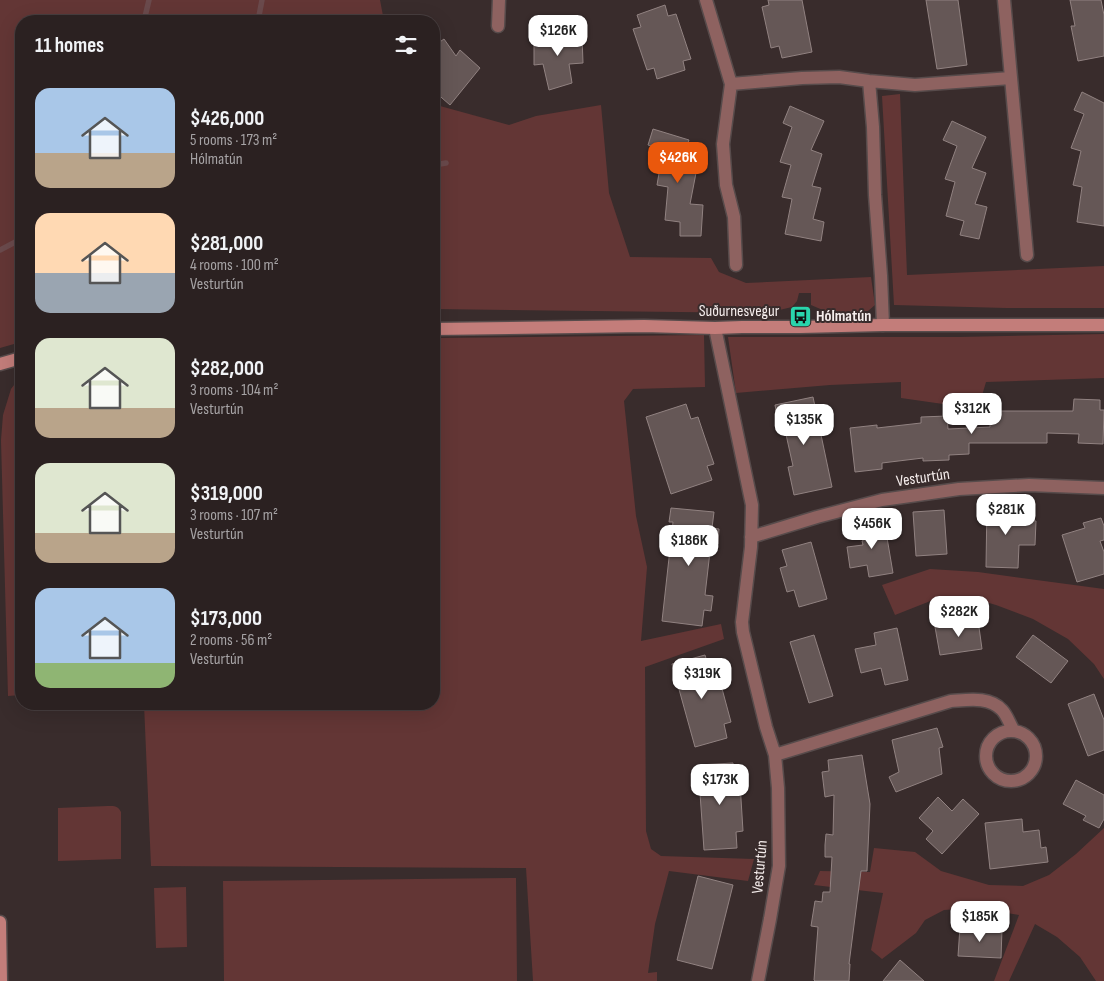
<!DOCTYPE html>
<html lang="en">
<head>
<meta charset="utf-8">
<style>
  :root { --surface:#2b2121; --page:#33292a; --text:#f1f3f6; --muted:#a6a3a5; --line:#473e3f; --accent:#ea580c }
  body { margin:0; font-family:"Sofia Sans Condensed",sans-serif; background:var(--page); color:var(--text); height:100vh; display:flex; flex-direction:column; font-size:19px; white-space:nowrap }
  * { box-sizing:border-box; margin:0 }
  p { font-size:16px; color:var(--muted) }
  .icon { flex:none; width:28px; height:28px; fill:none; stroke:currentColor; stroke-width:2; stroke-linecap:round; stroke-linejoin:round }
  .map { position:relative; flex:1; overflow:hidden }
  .details { position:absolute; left:15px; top:15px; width:425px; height:695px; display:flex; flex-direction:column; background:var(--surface); border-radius:20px; box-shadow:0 5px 20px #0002,0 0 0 1px var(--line) }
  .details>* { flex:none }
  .price { position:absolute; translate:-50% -42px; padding:0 11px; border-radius:10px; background:#fff; color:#222; font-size:16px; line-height:32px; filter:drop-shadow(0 1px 2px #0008) }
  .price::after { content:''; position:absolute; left:50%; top:30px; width:15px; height:11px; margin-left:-8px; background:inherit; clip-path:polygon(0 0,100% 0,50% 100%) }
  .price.selected { background:var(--accent); color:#fff }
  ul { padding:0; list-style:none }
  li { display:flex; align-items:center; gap:15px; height:125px; padding:0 20px }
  li span { display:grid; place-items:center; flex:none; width:140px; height:100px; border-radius:15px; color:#555 }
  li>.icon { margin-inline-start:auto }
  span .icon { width:60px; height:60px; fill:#fffc; stroke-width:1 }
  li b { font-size:21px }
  h2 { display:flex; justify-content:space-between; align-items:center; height:60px; padding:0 20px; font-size:21px }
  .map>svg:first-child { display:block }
</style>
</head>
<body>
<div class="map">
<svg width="1104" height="981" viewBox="0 0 1104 981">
  <rect width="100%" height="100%" fill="#392c2c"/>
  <!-- green -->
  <path fill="#633635" d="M 0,0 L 380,0 L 384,21 L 21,21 L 21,342 L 0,348 Z
    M 900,94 L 907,275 L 1104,266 L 1104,308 L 1006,308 L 894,305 L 882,96 Z
    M 434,100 L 440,106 L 509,125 L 536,116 L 601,105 L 609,193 L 630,257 L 711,258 L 719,272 L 746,283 L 871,277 L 875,305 L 868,311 L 855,313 L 825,311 L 811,305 L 811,293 L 799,293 L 797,301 L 792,307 L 767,313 L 434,309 Z
    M 1104,334 L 1104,378 L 986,382 L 978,409 L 901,398 L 901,382 L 830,385 L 736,393 L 728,337 L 959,337 Z
    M 704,335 L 705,387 L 633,389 L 624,401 L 636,516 L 647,567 L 641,641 L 721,624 L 724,639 L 645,667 L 646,831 L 651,849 L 661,856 L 754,859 L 748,881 L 669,871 L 655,924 L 648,973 L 657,972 L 657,981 L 533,981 L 526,868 L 151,866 L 144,704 L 434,704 L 434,338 Z
    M 21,376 L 21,695 L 8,696 L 1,440 L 3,415 L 11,389 Z
    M 930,569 L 978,572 L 1104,589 L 1104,679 L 1094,664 L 1068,639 L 1033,619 L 996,605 L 972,598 L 933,600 L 895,615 L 882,585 Z
    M 108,806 C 115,806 118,806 121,812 L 121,859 L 58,861 L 58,808 Z
    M 1104,828 L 1104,981 L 1096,981 L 1080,957 L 1057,937 L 1035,924 L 1009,981 L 994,981 L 1019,915 L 974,908 L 944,910 L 925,920 L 916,933 L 882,959 L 871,950 L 883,893 L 814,885 L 820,871 L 870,872 L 874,848 L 915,852 L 941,871 L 989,885 L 1023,886 L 1049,875 L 1076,854 Z
    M 516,878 L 517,981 L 224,981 L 223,881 Z
    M 186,887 L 187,947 L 156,948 L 154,888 Z"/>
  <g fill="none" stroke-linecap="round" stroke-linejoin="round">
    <!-- stream -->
    <path stroke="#6a4a4c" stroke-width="5.5" d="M 144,21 L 149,0
      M 258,21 L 262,0
      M 434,165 L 446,163
      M 0,250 L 21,239"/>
  </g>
  <!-- building -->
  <path fill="#655756" stroke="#918281" d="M 768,0 L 802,0 L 812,52 L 782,58 L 779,46 L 771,48 L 762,7 L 769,5 Z
    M 926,0 L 958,0 L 967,65 L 937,69 Z
    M 1070,0 L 1101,0 L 1104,15 L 1104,56 L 1078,61 L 1071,26 L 1075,26 Z
    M 665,5 L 668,16 L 676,14 L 691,59 L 683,61 L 685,70 L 657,79 L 654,68 L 647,70 L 633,29 L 641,27 L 637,15 Z
    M 534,36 L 582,36 L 583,63 L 569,64 L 572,83 L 549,90 L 543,64 L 534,65 Z
    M 444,39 L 456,56 L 460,50 L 480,68 L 450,105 L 434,91 L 434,82 L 440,75 L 434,68 L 434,46 Z
    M 1082,92 L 1104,103 L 1104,226 L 1077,222 L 1082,187 L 1073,185 L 1081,151 L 1071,148 L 1084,114 L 1074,110 Z
    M 790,106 L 824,121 L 811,150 L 822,154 L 812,186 L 821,188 L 813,219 L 824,222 L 821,241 L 785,234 L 792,199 L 782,197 L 791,165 L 780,162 L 792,127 L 783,123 Z
    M 952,121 L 986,137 L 972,168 L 986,173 L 975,204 L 987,207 L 979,239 L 960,235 L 964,221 L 946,216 L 955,182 L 945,179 L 957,146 L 943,140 Z
    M 653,129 L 689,140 L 683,156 L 682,170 L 696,173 L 690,204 L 703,205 L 701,236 L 680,236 L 680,222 L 665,220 L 668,187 L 657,185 L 663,150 L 648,145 Z
    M 813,397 L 832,487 L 794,495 L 788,467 L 793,466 L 785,430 L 780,431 L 775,405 Z
    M 1074,399 L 1100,400 L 1100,410 L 1104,410 L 1103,444 L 1078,443 L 1079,434 L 1047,433 L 1047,443 L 969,443 L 969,454 L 949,455 L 949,460 L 923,461 L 923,458 L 882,463 L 882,469 L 855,472 L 850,428 L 877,425 L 877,428 L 921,423 L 921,417 L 947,416 L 948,429 L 990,427 L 990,411 L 1073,411 Z
    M 686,404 L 691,419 L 698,417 L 704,435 L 714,464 L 707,466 L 712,480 L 671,494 L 646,417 Z
    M 987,504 L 1013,505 L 1012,520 L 1036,521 L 1035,545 L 1019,545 L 1018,568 L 986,567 Z
    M 671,508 L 714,512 L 712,528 L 719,529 L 718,544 L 711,543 L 705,595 L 713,596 L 711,611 L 704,610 L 702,626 L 662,621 L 673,522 L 669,522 Z
    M 944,510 L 947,554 L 916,556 L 913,512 Z
    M 1101,518 L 1104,526 L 1104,540 L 1100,541 L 1104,552 L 1104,574 L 1077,582 L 1062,535 L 1085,528 L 1083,523 Z
    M 884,520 L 893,573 L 869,577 L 867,565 L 850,568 L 847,547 L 863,545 L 862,541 L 863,541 L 860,524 Z
    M 811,542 L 827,599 L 799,607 L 794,590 L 787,592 L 780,568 L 787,566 L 782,550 Z
    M 978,620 L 982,649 L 940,655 L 935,627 Z
    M 897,628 L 908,680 L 885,685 L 881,668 L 861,673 L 855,649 L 876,645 L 874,633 Z
    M 814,635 L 833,696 L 809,703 L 790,642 Z
    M 1033,635 L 1068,661 L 1051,683 L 1016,657 Z
    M 705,655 L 710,672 L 717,670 L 731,722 L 724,724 L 727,738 L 695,747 L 672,664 Z
    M 1094,694 L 1104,720 L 1104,750 L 1088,756 L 1068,704 Z
    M 937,728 L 943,747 L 939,748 L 942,774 L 896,792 L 889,777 L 899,772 L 892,740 Z
    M 862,755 L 870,804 L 867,871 L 861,871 L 849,964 L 850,964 L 849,981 L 815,981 L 814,980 L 818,927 L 811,926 L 815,901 L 822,902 L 823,892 L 830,892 L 832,857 L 825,857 L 825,845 L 826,834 L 833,835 L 834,795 L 825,797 L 822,772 L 829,771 L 828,760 Z
    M 733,763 L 735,783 L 740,783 L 743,831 L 736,832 L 737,848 L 704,850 L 698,765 Z
    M 1076,780 L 1104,795 L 1104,819 L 1099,828 L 1083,820 L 1086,816 L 1063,804 Z
    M 938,797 L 952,811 L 963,799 L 979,814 L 942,854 L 926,839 L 933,831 L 919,818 Z
    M 1022,819 L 1023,832 L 1039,830 L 1041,848 L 1046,847 L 1048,862 L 990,869 L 985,823 Z
    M 698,876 L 733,885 L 712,969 L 677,960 Z
    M 960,927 L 1002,929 L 1001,958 L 958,956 Z
    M 900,960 L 924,981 L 883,981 Z"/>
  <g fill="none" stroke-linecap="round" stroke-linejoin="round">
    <defs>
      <path id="street" d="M 706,0 L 731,84 L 723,144 L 726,185 L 734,217 L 736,265
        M 1004,0 L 1027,255
        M 498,26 L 499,0
        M 869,81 L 873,127 L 875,195 L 881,276 L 883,325
        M 731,84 L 802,78 L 839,77 L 869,81 L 915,85 L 1011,78
        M 715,328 L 752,505 L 751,547 L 742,622 L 743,632 L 766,727 L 775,755 L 778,788 L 779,866 L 770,919 L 758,981
        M 751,537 L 817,517 L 882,500 L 959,489 L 1029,485 L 1104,488
        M986 756a25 25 0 1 1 50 0a25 25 0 1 1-50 0Z
        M 775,755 L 951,701 C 968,700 989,696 1002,710 C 1007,715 1010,725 1014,731"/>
      <path id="secondary" d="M 434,329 L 644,326 L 715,328 L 742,327 L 800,327 L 883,325 L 1104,325
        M 0,364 L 21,358
        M 0,922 L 1,981"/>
    </defs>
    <!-- street casing -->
    <use href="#street" stroke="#574b4b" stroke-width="15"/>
    <!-- secondary casing -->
    <use href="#secondary" stroke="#574b4b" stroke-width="15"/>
    <!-- street -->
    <use href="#street" stroke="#8e6260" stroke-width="12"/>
    <!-- secondary -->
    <use href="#secondary" stroke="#c37d7a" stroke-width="12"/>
  </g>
  <!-- icons -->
  <defs>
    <symbol id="bus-square" viewBox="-11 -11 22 22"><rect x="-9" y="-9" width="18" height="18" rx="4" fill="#29d5ac" stroke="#392c2c"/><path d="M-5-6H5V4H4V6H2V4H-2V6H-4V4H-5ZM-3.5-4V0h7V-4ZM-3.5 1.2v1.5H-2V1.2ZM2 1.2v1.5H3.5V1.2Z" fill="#111"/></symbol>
  </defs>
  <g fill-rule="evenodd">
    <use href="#bus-square" x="788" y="304" width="25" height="25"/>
  </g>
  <g text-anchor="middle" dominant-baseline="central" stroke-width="4" stroke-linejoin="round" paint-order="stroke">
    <!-- street labels -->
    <g font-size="16" fill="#f5edec" stroke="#392c2c">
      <text x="739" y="311">Suðurnesvegur</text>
      <text transform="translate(923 478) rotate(-8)">Vesturtún</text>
      <text transform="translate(760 867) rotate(-85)">Vesturtún</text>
    </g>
    <!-- poi labels -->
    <g font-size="16" font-weight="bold" fill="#f5edec" stroke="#392c2c" text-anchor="start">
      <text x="816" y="316">Hólmatún</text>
    </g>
  </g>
</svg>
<b class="price" style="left:558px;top:57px">$126K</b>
<b class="price selected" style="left:678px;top:184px">$426K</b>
<b class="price" style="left:972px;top:435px">$312K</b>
<b class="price" style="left:804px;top:446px">$135K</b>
<b class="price" style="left:1006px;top:536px">$281K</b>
<b class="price" style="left:872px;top:550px">$456K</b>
<b class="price" style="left:689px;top:567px">$186K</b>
<b class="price" style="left:959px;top:638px">$282K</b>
<b class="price" style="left:702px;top:700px">$319K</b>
<b class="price" style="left:720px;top:806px">$173K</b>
<b class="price" style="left:980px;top:943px">$185K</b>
<section class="details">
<h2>11 homes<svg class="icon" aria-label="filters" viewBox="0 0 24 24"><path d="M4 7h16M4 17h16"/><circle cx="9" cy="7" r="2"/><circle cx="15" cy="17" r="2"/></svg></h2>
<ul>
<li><span style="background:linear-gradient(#a9c7e8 65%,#b9a48a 0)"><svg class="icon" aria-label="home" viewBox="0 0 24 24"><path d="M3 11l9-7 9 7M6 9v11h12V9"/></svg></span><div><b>$426,000</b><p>5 rooms · 173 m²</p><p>Hólmatún</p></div></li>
<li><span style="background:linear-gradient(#ffd9b3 60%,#9aa5b1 0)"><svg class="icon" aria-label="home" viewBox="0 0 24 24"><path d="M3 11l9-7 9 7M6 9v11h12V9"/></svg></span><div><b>$281,000</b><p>4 rooms · 100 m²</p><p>Vesturtún</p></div></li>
<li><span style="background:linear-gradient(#dfe7d0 70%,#b9a48a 0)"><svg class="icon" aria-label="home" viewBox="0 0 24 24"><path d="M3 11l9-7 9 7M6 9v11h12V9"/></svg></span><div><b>$282,000</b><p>3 rooms · 104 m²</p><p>Vesturtún</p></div></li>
<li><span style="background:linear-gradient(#dfe7d0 70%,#b9a48a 0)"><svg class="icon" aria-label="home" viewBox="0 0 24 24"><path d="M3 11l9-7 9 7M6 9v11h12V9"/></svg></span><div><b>$319,000</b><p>3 rooms · 107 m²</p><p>Vesturtún</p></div></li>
<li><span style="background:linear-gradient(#a9c7e8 75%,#8fb573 0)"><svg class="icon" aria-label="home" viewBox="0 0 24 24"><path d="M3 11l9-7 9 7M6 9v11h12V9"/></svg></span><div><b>$173,000</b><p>2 rooms · 56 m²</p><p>Vesturtún</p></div></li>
</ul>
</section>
</div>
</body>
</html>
